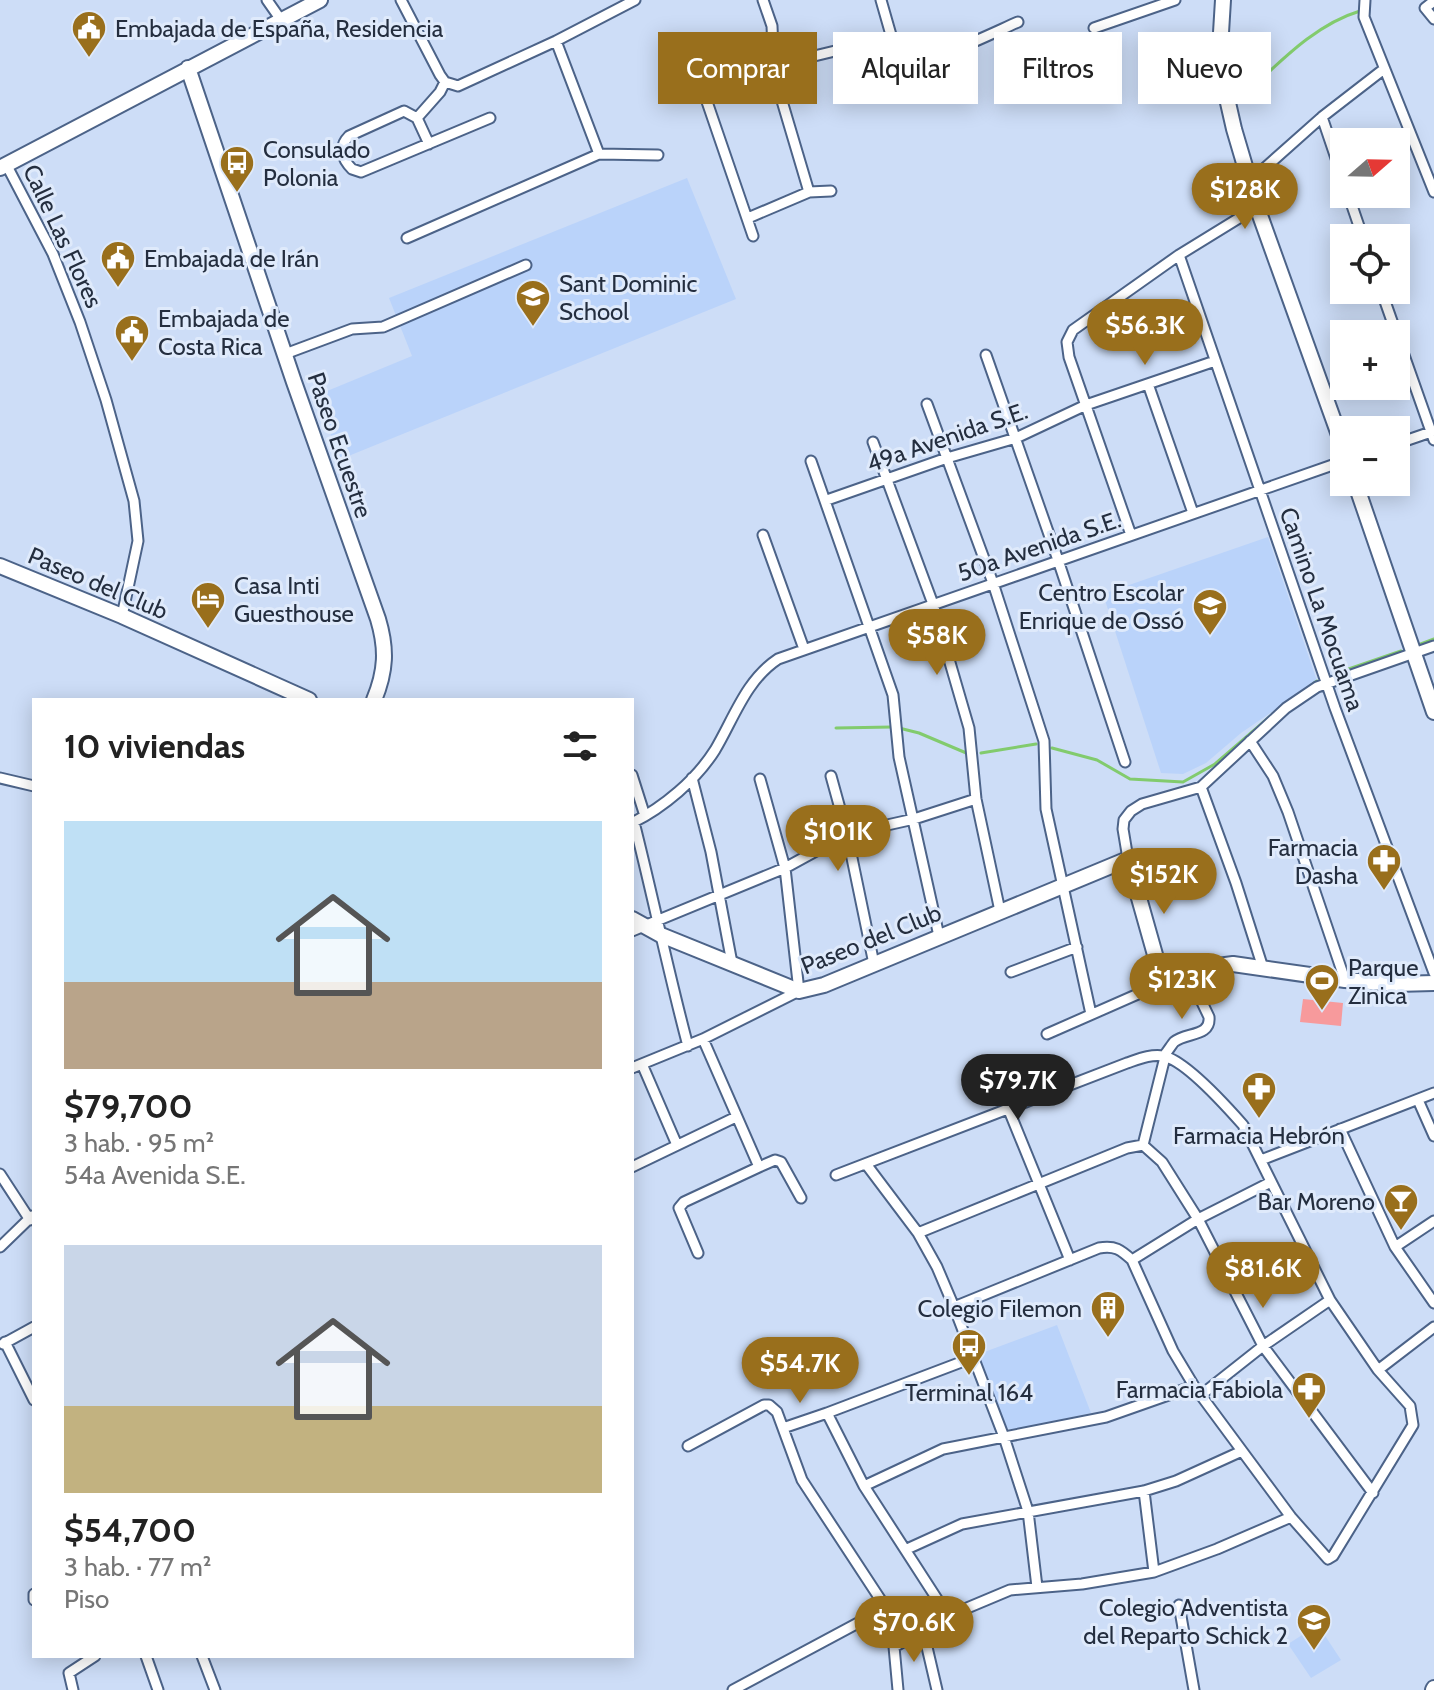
<!DOCTYPE html>
<html lang="es">
<head>
<meta charset="utf-8">
<style>
  :root { --surface:#fff; --page:#f2f2f2; --text:#222; --muted:#767676; --accent:#996f1c }
  body { margin:0; font-family:Cabin,sans-serif; background:var(--page); color:var(--text); height:100vh; display:flex; flex-direction:column; font-size:30px; white-space:nowrap }
  * { box-sizing:border-box; margin:0 }
  p { font-size:26px; color:var(--muted) }
  .icon { flex:none; width:44px; height:44px; fill:none; stroke:currentColor; stroke-width:2; stroke-linecap:round; stroke-linejoin:round }
  .map { position:relative; flex:1; overflow:hidden }
  .sheet { position:absolute; left:32px; top:698px; width:602px; height:960px; display:flex; flex-direction:column; background:var(--surface); border-radius:0px; box-shadow:0 4px 20px #0003 }
  .sheet>* { flex:none }
  .banner { position:absolute; left:658px; top:32px; width:656px; height:72px; display:flex; gap:16px }
  .needle { width:52px; rotate:70deg }
  .controls { position:absolute; left:1330px; top:128px; display:grid; gap:16px }
  .controls a { display:grid; place-items:center; width:80px; height:80px; border-radius:0px; background:var(--surface); box-shadow:0 4px 20px #0003; font-size:40px }
  .price { position:absolute; translate:-50% -68px; padding:0 18px; border-radius:28px; background:var(--accent); color:#fff; font-size:26px; line-height:52px; filter:drop-shadow(0 2px 4px #0008) }
  .price::after { content:''; position:absolute; left:50%; top:48px; width:24px; height:18px; margin-left:-12px; background:inherit; clip-path:polygon(0 0,100% 0,50% 100%) }
  .price.active { background:#222; color:#fff }
  ul { padding:0; list-style:none }
  li { display:grid; align-content:center; gap:16px; height:424px; padding:0 32px }
  li span { display:grid; place-items:center; height:248px; border-radius:0px; color:#555 }
  li>.icon { margin-inline-start:auto }
  span .icon { width:144px; height:144px; fill:#fffc; stroke-width:1 }
  li b { font-size:34px }
  h2 { display:flex; justify-content:space-between; align-items:center; height:96px; padding:0 32px; font-size:34px }
  .chip { padding:0 28px; border-radius:0px; background:var(--surface); box-shadow:0 4px 20px #0003; font-size:28px; line-height:72px }
  .chip.active { background:var(--accent); color:#fff }
  .map>svg:first-child { display:block }
</style>
</head>
<body>
<div class="map">
<svg width="1434" height="1690" viewBox="0 0 1434 1690">
  <rect width="100%" height="100%" fill="#cdddf7"/>
  <!-- built -->
  <path fill="#bad3fa" d="M 687,178 L 736,299 L 341,459 L 315,396 L 412,356 L 389,298 Z
    M 1268,537 L 1317,681 L 1241,733 L 1206,763 L 1183,774 L 1161,773 L 1103,594 Z
    M 1057,1325 L 1091,1413 L 1012,1430 L 1006,1427 L 979,1354 Z
    M 1318,1625 L 1341,1660 L 1311,1678 L 1288,1644 Z"/>
  <!-- green -->
  <path fill="#f79a9c" d="M 1303,999 L 1343,1003 L 1341,1026 L 1300,1022 Z"/>
  <g fill="none" stroke-linecap="round" stroke-linejoin="round">
    <!-- stream -->
    <path stroke="#82cb6d" stroke-width="3" d="M 1234,104 C 1273,70 1310,26 1360,11
      M 1418,645 L 1434,639
      M 1337,673 L 1401,651
      M 1309,687 L 1317,681
      M 836,728 L 892,727
      M 899,728 L 919,733 L 971,755
      M 1052,748 L 1097,760 L 1130,779 L 1183,782 L 1215,764 L 1274,713
      M 981,753 L 1036,744"/>
    <defs>
      <path id="street" d="M 267,0 L 281,20
        M 401,0 L 440,75 L 445,82 L 458,86 L 556,41 L 635,0
        M 763,0 L 772,26 L 774,74 L 809,192
        M 881,0 L 897,56 L 902,64 C 920,69 997,31 1018,22
        M 1365,0 L 1364,17 L 1434,192
        M 1434,1 L 1425,8 L 1434,19
        M 1094,28 L 1175,0
        M 556,41 L 599,154
        M 1322,117 L 1344,182
        M 417,118 L 440,92 L 445,82
        M 429,144 L 417,118 L 404,111 L 349,136 C 338,147 342,159 352,169 L 361,172 L 490,118
        M 6,164 L 53,254 L 80,322 L 106,400 L 134,501 L 138,541 L 122,616
        M 1249,182 L 1322,117 L 1384,69
        M 1348,194 L 1363,238
        M 748,218 L 809,192 L 831,191
        M 753,236 L 704,93 L 706,85 L 711,81 L 835,51 L 839,52 L 850,89
        M 407,238 L 599,154 L 658,155
        M 1179,255 L 1335,708 L 1434,973
        M 1381,290 L 1434,440
        M 285,354 L 352,329 L 383,327 L 526,265
        M 986,355 L 1058,560 L 1125,762
        M 1148,384 L 1193,513
        M 927,404 L 993,583 L 1044,741 L 1046,809 L 1091,1014
        M 873,442 L 933,604 L 969,728 L 976,799 L 1000,911
        M 1396,444 L 1431,432
        M 811,461 L 893,695 L 899,757 L 939,936
        M 827,500 L 947,458 L 1016,438 L 1086,405 L 1215,361
        M 763,535 L 804,649
        M 1131,535 L 1069,357 L 1067,342 L 1073,330 L 1179,255 L 1257,207
        M 1250,741 L 1273,776 L 1288,812 L 1345,980
        M 632,775 L 645,816
        M 831,776 L 847,834 L 874,964
        M 0,778 L 34,786
        M 692,778 L 711,852 L 732,963
        M 1201,787 L 1236,883 L 1263,968
        M 634,822 C 653,897 668,971 688,1046
        M 632,823 C 664,807 696,780 715,750 C 734,718 746,680 778,659 L 1344,461
        M 1128,859 L 1123,829 L 1124,820 L 1131,811 L 1142,804 L 1201,787 L 1286,708 L 1317,687 L 1434,646
        M 632,931 L 785,868 L 847,834 L 914,819 L 976,799
        M 1011,972 L 1077,947
        M 1047,1034 L 1163,983
        M 703,1039 L 759,1167 L 775,1160 L 781,1162 L 801,1198
        M 642,1064 L 677,1145
        M 632,1068 L 703,1039 L 799,991 L 785,868 L 760,779
        M 1418,1100 L 1434,1136
        M 1008,1108 L 1070,1260
        M 1340,1129 L 1395,1247 L 1434,1303
        M 1143,1145 L 1162,1162 L 1198,1219 L 1263,1346 L 1373,1493
        M 1143,1145 L 1166,1053 C 1167,1052 1173,1043 1174,1042 C 1186,1032 1211,1037 1209,1017 L 1188,973
        M 1261,1160 L 1434,1093
        M 866,1164 L 918,1233 L 937,1267 L 954,1307 L 1004,1437 L 1028,1511 L 1037,1587
        M 632,1167 L 736,1117
        M 0,1174 L 30,1220
        M 836,1175 L 1127,1063 C 1139,1059 1151,1054 1163,1056 C 1185,1060 1228,1108 1243,1125 L 1330,1300 L 1378,1370 L 1410,1406 L 1413,1425 L 1333,1556 L 1328,1559 L 1291,1517 L 1194,1386 L 1173,1351 L 1132,1260 C 1121,1250 1115,1245 1099,1248 L 954,1307
        M 918,1233 L 1127,1148 L 1143,1145
        M 0,1247 L 32,1216
        M 1395,1247 L 1434,1221
        M 698,1253 L 679,1208 L 684,1202 L 759,1167
        M 1132,1260 L 1198,1219 L 1271,1182
        M 5,1342 L 34,1400
        M 3,1344 L 34,1327
        M 1378,1370 L 1434,1327
        M 1201,1395 L 1263,1346 L 1330,1300
        M 783,1428 L 827,1413
        M 688,1446 L 764,1405 L 769,1405 L 777,1412 L 802,1480 L 886,1608 L 892,1625 L 898,1690
        M 864,1486 L 943,1449 L 1106,1417 L 1194,1386
        M 1144,1491 L 1154,1572
        M 907,1549 L 962,1524 L 1144,1491 L 1176,1481 L 1242,1451
        M 34,1594 L 34,1600
        M 1179,1605 L 1194,1690
        M 948,1616 L 864,1486 L 827,1413 L 972,1358
        M 923,1630 L 937,1690
        M 894,1647 L 948,1616 L 1010,1590 L 1082,1584 L 1154,1572 L 1217,1549 L 1291,1517
        M 146,1656 L 158,1690
        M 202,1656 L 215,1690
        M 73,1690 L 69,1673 L 95,1656
        M 733,1690 L 886,1608"/>
      <path id="secondary" d="M 1223,0 L 1220,49 L 1221,72 L 1234,129 L 1257,207 L 1344,449
        M 188,68 L 294,382 L 378,619 C 387,649 386,671 374,700
        M 0,168 L 320,0
        M 1355,482 L 1434,712
        M 0,566 L 122,616 L 309,700
        M 632,919 L 661,935 L 799,991 L 824,985 L 1128,859 L 1163,983 L 1210,967 L 1233,964 L 1345,980 L 1396,984 L 1434,983
        M 1433,1690 L 1434,1688"/>
    </defs>
    <!-- street casing -->
    <use href="#street" stroke="#4c6388" stroke-width="13"/>
    <!-- secondary casing -->
    <use href="#secondary" stroke="#4c6388" stroke-width="18"/>
    <!-- street -->
    <use href="#street" stroke="#fff" stroke-width="9"/>
    <!-- secondary -->
    <use href="#secondary" stroke="#fff" stroke-width="14"/>
  </g>
  <!-- icons -->
  <defs>
    <symbol id="civic-pin" viewBox="-11 -11 22 30"><path d="M0 17L-7.5 6A9.5 9.5 0 1 1 7.5 6Z" fill="#996f1c" stroke="#dfeafb"/><path d="M-.6-6.5H3V-4.5H.6V-3L4-1V1h2V6H-6V1h2V-1L-.6-3ZM-1.2 2.5V6h2.4V2.5Z" fill="#fff"/></symbol>
    <symbol id="bus-pin" viewBox="-11 -11 22 30"><path d="M0 17L-7.5 6A9.5 9.5 0 1 1 7.5 6Z" fill="#996f1c" stroke="#dfeafb"/><path d="M-5-6H5V4H4V6H2V4H-2V6H-4V4H-5ZM-3.5-4V0h7V-4ZM-3.5 1.2v1.5H-2V1.2ZM2 1.2v1.5H3.5V1.2Z" fill="#fff"/></symbol>
    <symbol id="school-pin" viewBox="-11 -11 22 30"><path d="M0 17L-7.5 6A9.5 9.5 0 1 1 7.5 6Z" fill="#996f1c" stroke="#dfeafb"/><path d="M0-5L7-2L0 1L-7-2ZM-4 1L0 2.5L4 1V4Q0 6-4 4Z" fill="#fff"/></symbol>
    <symbol id="hotel-pin" viewBox="-11 -11 22 30"><path d="M0 17L-7.5 6A9.5 9.5 0 1 1 7.5 6Z" fill="#996f1c" stroke="#dfeafb"/><path d="M-6-4.5h1.5V1H6V5H4.5V3h-9V5H-6ZM-4 0a1.8 1.8 0 1 1 3.6 0ZM.5 0V-2.5h3Q6-2.5 6 0Z" fill="#fff"/></symbol>
    <symbol id="pharmacy-pin" viewBox="-11 -11 22 30"><path d="M0 17L-7.5 6A9.5 9.5 0 1 1 7.5 6Z" fill="#996f1c" stroke="#dfeafb"/><path d="M-2-6h4v4h4v4h-4v4h-4v-4h-4v-4h4Z" fill="#fff"/></symbol>
    <symbol id="stadium-pin" viewBox="-11 -11 22 30"><path d="M0 17L-7.5 6A9.5 9.5 0 1 1 7.5 6Z" fill="#996f1c" stroke="#dfeafb"/><path d="M0-5a6.5 5 0 1 0 0 10a6.5 5 0 1 0 0-10ZM-3.5-1.8h7v3.6h-7Z" fill="#fff"/></symbol>
    <symbol id="bar-pin" viewBox="-11 -11 22 30"><path d="M0 17L-7.5 6A9.5 9.5 0 1 1 7.5 6Z" fill="#996f1c" stroke="#dfeafb"/><path d="M-6-5H6L.8 .8V4.5H3.5V6h-7V4.5H-.8V.8Z" fill="#fff"/></symbol>
    <symbol id="building-pin" viewBox="-11 -11 22 30"><path d="M0 17L-7.5 6A9.5 9.5 0 1 1 7.5 6Z" fill="#996f1c" stroke="#dfeafb"/><path d="M-4-6H4V6H1V3H-1V6H-4ZM-2.5-4.3h1.7v1.8h-1.7ZM.8-4.3h1.7v1.8H.8ZM-2.5-1h1.7V.8h-1.7ZM.8-1h1.7V.8H.8Z" fill="#fff"/></symbol>
  </defs>
  <g fill-rule="evenodd">
    <use href="#civic-pin" x="69" y="8" width="40" height="54"/>
    <use href="#bus-pin" x="217" y="143" width="40" height="54"/>
    <use href="#civic-pin" x="98" y="238" width="40" height="54"/>
    <use href="#school-pin" x="513" y="277" width="40" height="54"/>
    <use href="#civic-pin" x="112" y="312" width="40" height="54"/>
    <use href="#hotel-pin" x="188" y="579" width="40" height="54"/>
    <use href="#school-pin" x="1190" y="586" width="40" height="54"/>
    <use href="#pharmacy-pin" x="1364" y="841" width="40" height="54"/>
    <use href="#stadium-pin" x="1302" y="961" width="40" height="54"/>
    <use href="#pharmacy-pin" x="1239" y="1069" width="40" height="54"/>
    <use href="#bar-pin" x="1381" y="1181" width="40" height="54"/>
    <use href="#building-pin" x="1088" y="1288" width="40" height="54"/>
    <use href="#bus-pin" x="949" y="1326" width="40" height="54"/>
    <use href="#pharmacy-pin" x="1289" y="1369" width="40" height="54"/>
    <use href="#school-pin" x="1294" y="1601" width="40" height="54"/>
  </g>
  <g text-anchor="middle" dominant-baseline="central" stroke-width="6" stroke-linejoin="round" paint-order="stroke">
    <!-- poi labels -->
    <g font-size="24" fill="#242e3f" stroke="#dfeafb" text-anchor="start">
      <text x="115" y="28">Embajada de España, Residencia</text>
      <text x="263" y="149">Consulado<tspan x="263" dy="28">Polonia</tspan></text>
      <text x="144" y="258">Embajada de Irán</text>
      <text x="559" y="283">Sant Dominic<tspan x="559" dy="28">School</tspan></text>
      <text x="158" y="318">Embajada de<tspan x="158" dy="28">Costa Rica</tspan></text>
      <text x="234" y="585">Casa Inti<tspan x="234" dy="28">Guesthouse</tspan></text>
      <text x="1184" y="592" text-anchor="end">Centro Escolar<tspan x="1184" dy="28">Enrique de Ossó</tspan></text>
      <text x="1358" y="847" text-anchor="end">Farmacia<tspan x="1358" dy="28">Dasha</tspan></text>
      <text x="1348" y="967">Parque<tspan x="1348" dy="28">Zinica</tspan></text>
      <text x="1259" y="1135" text-anchor="middle">Farmacia Hebrón</text>
      <text x="1375" y="1201" text-anchor="end">Bar Moreno</text>
      <text x="1082" y="1308" text-anchor="end">Colegio Filemon</text>
      <text x="1283" y="1389" text-anchor="end">Farmacia Fabiola</text>
      <text x="969" y="1392" text-anchor="middle">Terminal 164</text>
      <text x="1288" y="1607" text-anchor="end">Colegio Adventista<tspan x="1288" dy="28">del Reparto Schick 2</tspan></text>
    </g>
    <!-- street labels -->
    <g font-size="24" fill="#242e3f" stroke="#dfeafb">
      <text transform="translate(63 236) rotate(65)">Calle Las Flores</text>
      <text transform="translate(947 437) rotate(-19)">49a Avenida S.E.</text>
      <text transform="translate(340 445) rotate(71)">Paseo Ecuestre</text>
      <text transform="translate(1039 546) rotate(-19)">50a Avenida S.E.</text>
      <text transform="translate(98 583) rotate(23)">Paseo del Club</text>
      <text transform="translate(1322 609) rotate(71)">Camino La Mocuama</text>
      <text transform="translate(871 939) rotate(-22)">Paseo del Club</text>
    </g>
  </g>
</svg>
<div class="controls">
<a><svg class="needle" viewBox="-14 -14 28 28"><path d="M0-13l5 13h-10z" fill="#e53935"/><path d="M0 13l5-13h-10z" fill="#767676"/></svg></a>
<a><svg class="icon" aria-label="locate" viewBox="0 0 24 24"><circle cx="12" cy="12" r="6"/><path d="M12 2v4M12 18v4M2 12h4M18 12h4"/></svg></a>
<a>+</a>
<a>−</a>
</div>
<b class="price" style="left:1245px;top:231px">$128K</b>
<b class="price" style="left:1145px;top:367px">$56.3K</b>
<b class="price" style="left:937px;top:677px">$58K</b>
<b class="price" style="left:838px;top:873px">$101K</b>
<b class="price" style="left:1164px;top:916px">$152K</b>
<b class="price" style="left:1182px;top:1021px">$123K</b>
<b class="price active" style="left:1018px;top:1122px">$79.7K</b>
<b class="price" style="left:1263px;top:1310px">$81.6K</b>
<b class="price" style="left:800px;top:1405px">$54.7K</b>
<b class="price" style="left:914px;top:1664px">$70.6K</b>
<div class="banner">
<a class="chip active">Comprar</a>
<a class="chip">Alquilar</a>
<a class="chip">Filtros</a>
<a class="chip">Nuevo</a>
</div>
<section class="sheet">
<h2>10 viviendas<svg class="icon" aria-label="filters" viewBox="0 0 24 24"><path d="M4 7h16M4 17h16"/><circle cx="9" cy="7" r="2"/><circle cx="15" cy="17" r="2"/></svg></h2>
<ul>
<li><span style="background:linear-gradient(#bfe0f5 65%,#b9a48a 0)"><svg class="icon" aria-label="home" viewBox="0 0 24 24"><path d="M3 11l9-7 9 7M6 9v11h12V9"/></svg></span><div><b>$79,700</b><p>3 hab. · 95 m²</p><p>54a Avenida S.E.</p></div></li>
<li><span style="background:linear-gradient(#c9d6e8 65%,#c2b280 0)"><svg class="icon" aria-label="home" viewBox="0 0 24 24"><path d="M3 11l9-7 9 7M6 9v11h12V9"/></svg></span><div><b>$54,700</b><p>3 hab. · 77 m²</p><p>Piso</p></div></li>
</ul>
</section>
</div>
</body>
</html>
